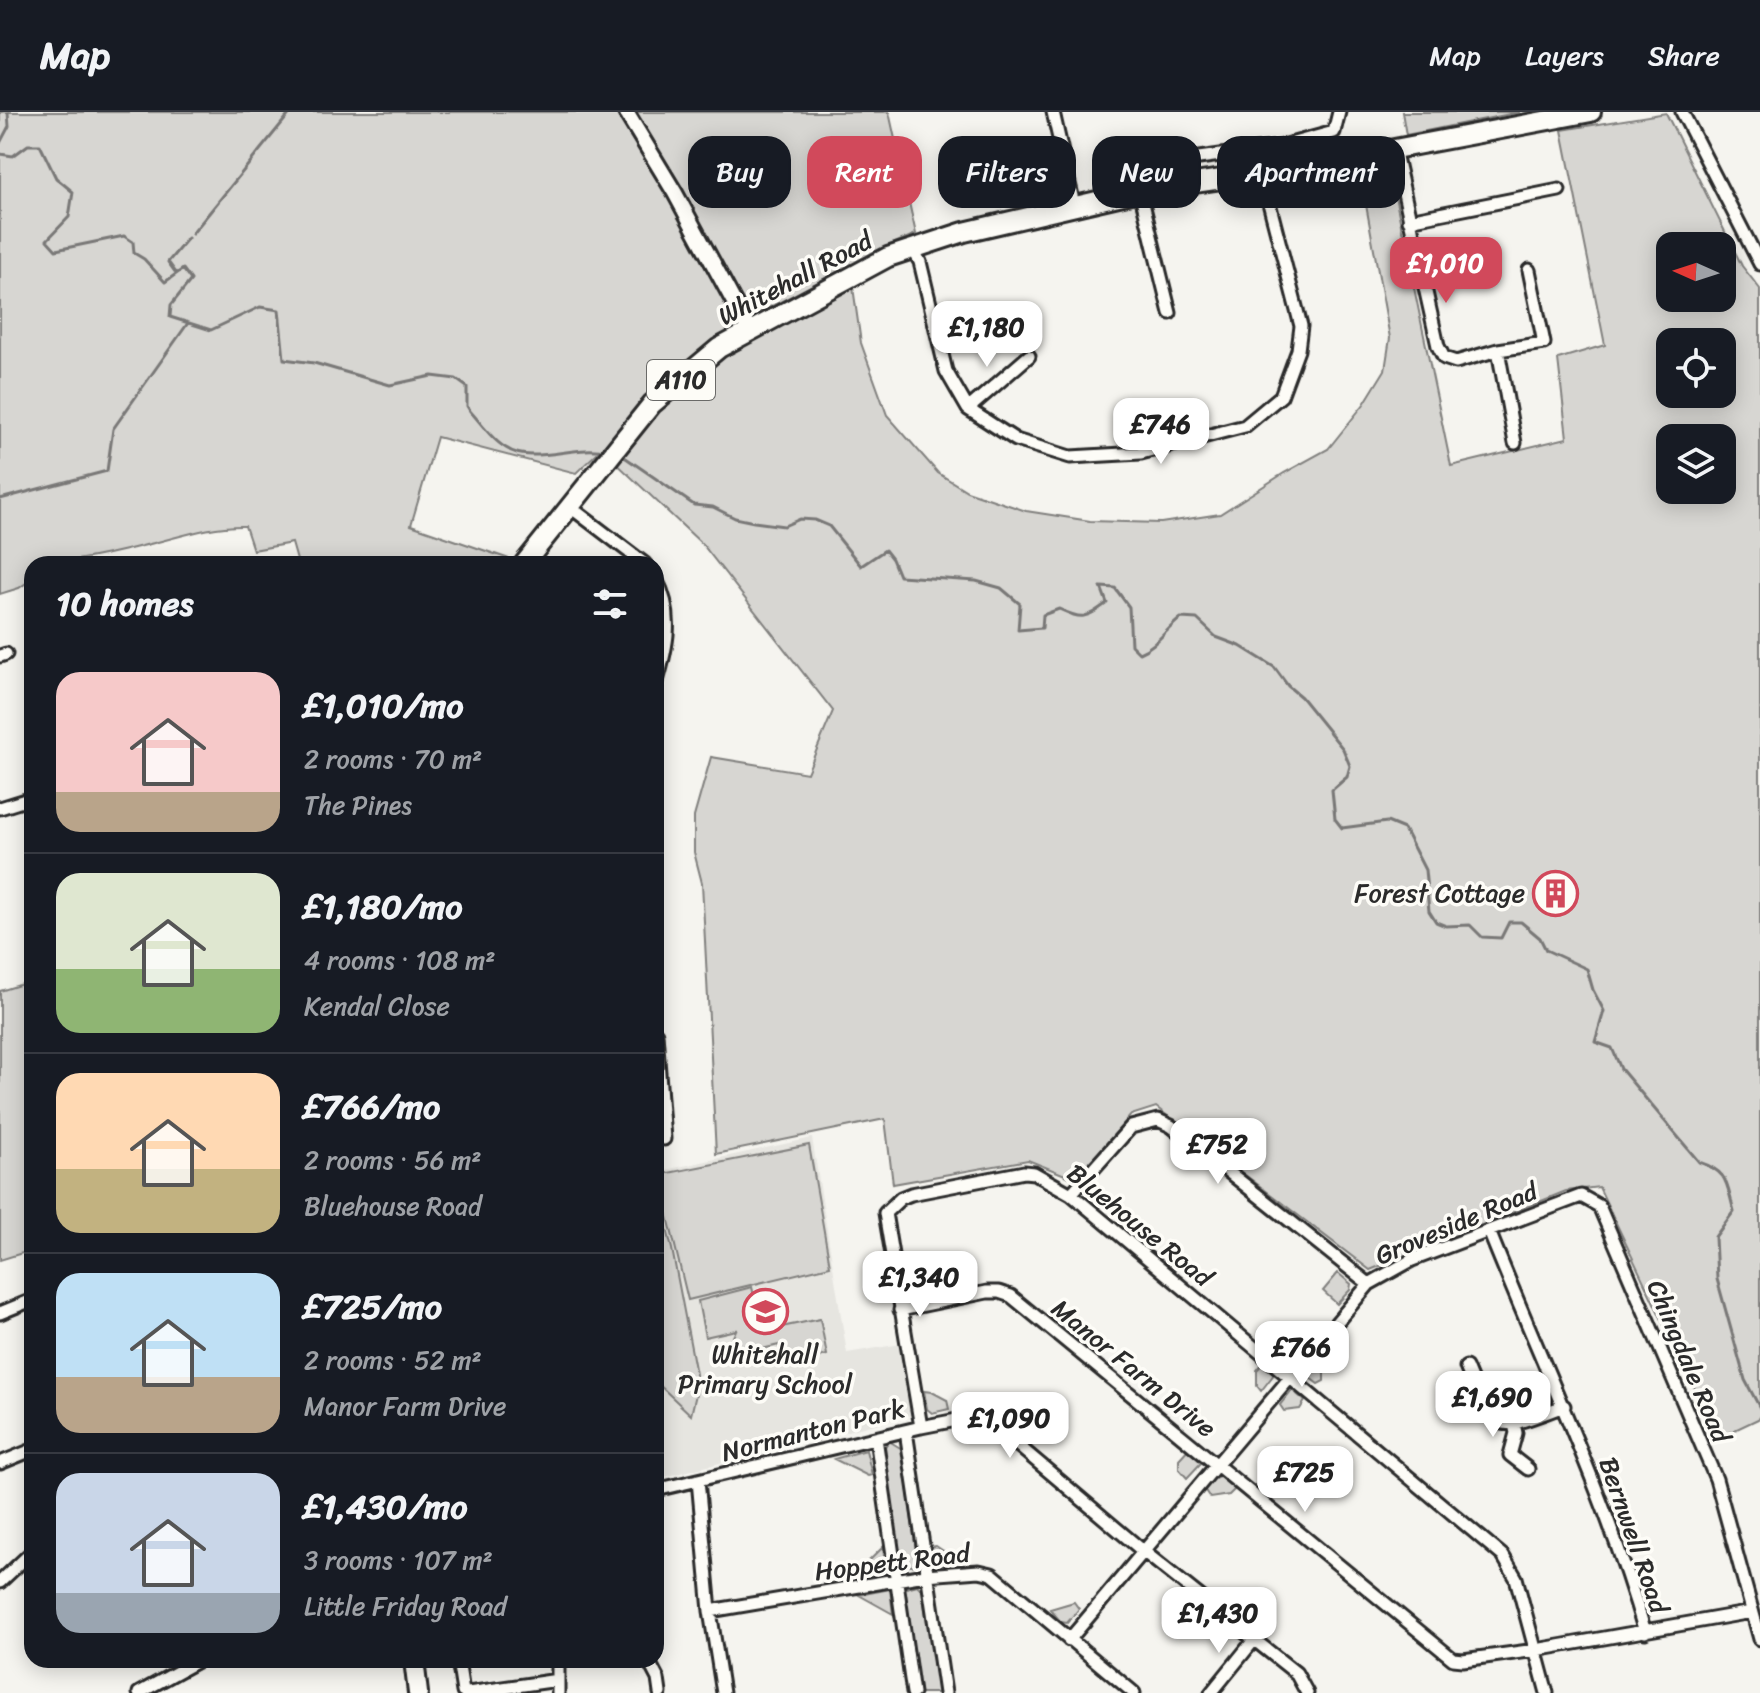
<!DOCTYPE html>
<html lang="en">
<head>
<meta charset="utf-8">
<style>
  :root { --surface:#171b24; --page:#20242c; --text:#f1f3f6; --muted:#9ea1a6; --line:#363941; --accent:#d1495b }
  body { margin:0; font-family:Sriracha,sans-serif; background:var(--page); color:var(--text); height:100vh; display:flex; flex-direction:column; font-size:30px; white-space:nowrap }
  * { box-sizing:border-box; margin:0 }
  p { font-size:26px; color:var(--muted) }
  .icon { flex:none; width:44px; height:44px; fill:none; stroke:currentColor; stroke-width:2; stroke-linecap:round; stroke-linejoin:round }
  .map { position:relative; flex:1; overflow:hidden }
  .panel { position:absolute; left:24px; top:444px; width:640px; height:1112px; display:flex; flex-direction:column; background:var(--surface); border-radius:24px; box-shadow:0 4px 20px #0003 }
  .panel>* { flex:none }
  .top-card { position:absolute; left:688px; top:24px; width:760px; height:72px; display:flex; gap:16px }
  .needle { width:52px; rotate:273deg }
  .fabs { position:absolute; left:1656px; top:120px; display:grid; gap:16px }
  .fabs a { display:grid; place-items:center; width:80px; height:80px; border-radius:16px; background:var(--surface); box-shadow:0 4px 20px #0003; font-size:40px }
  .price { position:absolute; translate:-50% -68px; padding:0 18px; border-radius:16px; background:#fff; color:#222; font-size:26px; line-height:52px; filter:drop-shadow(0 2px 4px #0008) }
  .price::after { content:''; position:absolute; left:50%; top:48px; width:24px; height:18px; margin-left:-12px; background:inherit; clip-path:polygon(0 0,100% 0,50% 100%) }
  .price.active { background:var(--accent); color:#fff }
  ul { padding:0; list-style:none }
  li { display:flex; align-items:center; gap:24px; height:200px; padding:0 32px }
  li+li { border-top:2px solid var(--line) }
  li span { display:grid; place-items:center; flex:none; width:224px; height:160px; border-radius:24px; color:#555 }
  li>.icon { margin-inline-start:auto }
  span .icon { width:96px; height:96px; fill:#fffc; stroke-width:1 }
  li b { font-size:34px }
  h2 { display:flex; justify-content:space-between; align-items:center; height:96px; padding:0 32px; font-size:34px }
  .chip { padding:0 28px; border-radius:24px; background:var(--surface); box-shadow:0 4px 20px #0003; font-size:28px; line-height:72px }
  .chip.active { background:var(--accent); color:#fff }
  header { display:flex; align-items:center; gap:48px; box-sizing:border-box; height:112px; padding:0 40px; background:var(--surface); border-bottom:2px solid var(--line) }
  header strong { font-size:38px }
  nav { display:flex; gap:44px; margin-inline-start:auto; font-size:28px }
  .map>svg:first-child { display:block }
</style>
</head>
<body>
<header>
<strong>Map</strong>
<nav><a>Map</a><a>Layers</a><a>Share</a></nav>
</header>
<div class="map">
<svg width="1760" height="1581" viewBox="0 0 1760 1581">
  <rect width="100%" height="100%" fill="#f5f4ef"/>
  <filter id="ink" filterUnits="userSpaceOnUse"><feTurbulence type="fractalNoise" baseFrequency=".0125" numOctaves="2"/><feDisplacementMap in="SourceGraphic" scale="16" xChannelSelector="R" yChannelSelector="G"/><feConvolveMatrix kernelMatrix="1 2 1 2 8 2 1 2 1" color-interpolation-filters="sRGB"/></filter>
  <g filter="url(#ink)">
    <!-- built -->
    <path fill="#e6e5e0" d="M 812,1026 L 847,1241 L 901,1232 L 911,1303 L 656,1367 L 656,1060 Z"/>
    <!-- green -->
    <path fill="#d7d6d2" stroke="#81807e" stroke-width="2" fill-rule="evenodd" d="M 0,0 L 616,0 L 627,16 L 639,11 L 633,0 L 889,0 L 916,122 L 883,136 L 755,203 L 710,234 L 576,361 L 437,325 L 411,413 L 515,449 L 512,452 L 298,452 L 292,431 L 253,438 L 245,414 C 209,413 177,426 142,434 C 107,443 67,452 32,452 L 32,467 L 19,476 L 0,482 Z
      M 1402,0 L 1520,0 L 1406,23 Z
      M 1666,1 L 1742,154 L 1760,177 L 1760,1306 L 1718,1326 L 1599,1075 L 1566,1079 L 1370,1158 L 1156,995 L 1131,1003 L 1075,1067 L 1028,1048 L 893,1072 L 885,1007 L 716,1042 L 702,771 L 694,740 L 694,705 L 711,645 L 807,661 L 833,599 L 703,433 L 613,348 L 649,301 L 717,244 L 853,175 L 861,231 L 887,303 L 938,361 L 967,379 L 1026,399 L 1090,409 L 1161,411 L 1220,402 L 1284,361 L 1328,337 L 1364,292 L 1385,258 L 1390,226 L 1361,65 L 1390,60 L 1451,354 L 1567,326 L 1558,247 L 1605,233 L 1562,18 ZM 1670,134 L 1722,134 L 1722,186 L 1670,186 ZM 1670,230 L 1722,230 L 1722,282 L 1670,282 ZM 1670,326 L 1722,326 L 1722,378 L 1670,378 Z
      M 32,869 L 32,1138 L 0,1148 L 0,879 Z
      M 809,1033 L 830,1154 L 688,1188 L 658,1063 Z
      M 656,1073 L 672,1137 L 696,1262 L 697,1278 L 691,1303 L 656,1270 Z
      M 1338,1161 L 1351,1172 L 1350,1178 L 1337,1192 L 1323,1179 Z
      M 752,1175 L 762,1219 L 820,1207 L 827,1243 L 783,1254 L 779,1233 L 745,1241 L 732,1227 L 736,1218 L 705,1225 L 698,1189 Z
      M 1295,1227 L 1302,1235 L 1291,1248 L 1283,1247 L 1275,1239 L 1287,1228 Z
      M 1315,1246 L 1324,1257 L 1324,1269 L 1318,1272 L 1306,1263 L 1305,1258 Z
      M 1263,1251 L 1275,1261 L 1261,1279 L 1257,1274 L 1257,1258 Z
      M 1292,1278 L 1305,1289 L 1300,1297 L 1284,1299 L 1280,1293 Z
      M 924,1279 L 932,1280 L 947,1288 L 949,1297 L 932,1301 L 927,1297 Z
      M 889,1329 L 902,1337 L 918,1453 L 902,1455 L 882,1339 Z
      M 1189,1336 L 1201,1351 L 1187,1366 L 1179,1357 L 1179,1347 Z
      M 866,1338 L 872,1363 L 868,1364 L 834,1347 Z
      M 1224,1363 L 1238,1374 L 1229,1383 L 1210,1386 L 1204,1377 L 1209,1369 Z
      M 936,1434 L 948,1442 L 949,1451 L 936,1454 L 931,1451 L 927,1435 Z
      M 883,1435 L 886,1460 L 855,1463 Z
      M 917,1473 L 922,1478 L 938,1581 L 919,1581 L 903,1477 Z
      M 890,1477 L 893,1502 L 859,1483 Z
      M 1074,1490 L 1079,1497 L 1067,1511 L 1061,1510 L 1050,1497 Z"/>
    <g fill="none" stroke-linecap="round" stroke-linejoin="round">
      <!-- stream -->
      <path stroke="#797877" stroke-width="3" d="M 0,31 L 9,14 L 8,0
        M 0,42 L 13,44 L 28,33 L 40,33 L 56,66 L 73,80 L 69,105 L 47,128 L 56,138 L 124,124 L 133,130 L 134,141 L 144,147 L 165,170 L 183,157 L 191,168 L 171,193 L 170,205 L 211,218 L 260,195 L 279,198 L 284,247 L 314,251 L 390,273 L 432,264 L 456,267 L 467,275 L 467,294 L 470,299 C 481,311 492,328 506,336 C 532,354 578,331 607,340
        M 192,122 L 291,0
        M 176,161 L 168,150 L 188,126
        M 618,343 L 626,346 L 694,393 L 713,395 L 735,406 L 754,410 L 784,414 L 800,407 L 815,408 L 829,414 L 861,454 L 885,438 L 892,447 L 899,464 L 976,469 L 1001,476 L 1020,492 L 1018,518 L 1042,516 L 1043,503 L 1059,497 C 1083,508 1085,507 1107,491 L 1101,475 L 1115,476 L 1129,495 L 1131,533 L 1139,541 C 1157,534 1165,518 1181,506 L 1197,507 L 1216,525 L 1240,534 L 1274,555 L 1288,574 L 1301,585 L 1343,637 L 1350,654 L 1347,665 L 1332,678 L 1335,707 L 1342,716 L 1387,710 L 1404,717 L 1425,758 L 1429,799 L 1436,810 L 1446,814 L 1470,813 L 1482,825 L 1501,826 L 1509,810 L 1521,810 L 1540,826 L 1546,838 L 1587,857 L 1593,878 L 1604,899 L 1595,930 L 1612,936 L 1621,957 L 1699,1050 C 1729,1060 1726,1071 1734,1099 L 1715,1125 L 1717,1167 L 1745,1268 L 1760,1296
        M 0,387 L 107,359 L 113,317 L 188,211"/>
      <defs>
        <path id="minor" d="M 1053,0 L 1074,93
          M 1682,0 L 1760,152
          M 1394,36 L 1438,234 L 1444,246 L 1456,250 L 1498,238 L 1544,231 L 1529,158
          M 1152,53 L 1177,49
          M 1283,58 L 1279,35 L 1334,20 L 1339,0
          M 1180,72 L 1177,49 L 1279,35
          M 1140,79 L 1170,201
          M 1409,108 L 1559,78
          M 912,135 L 920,150 L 946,259 L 968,297 L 1016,328 L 1070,345 L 1141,341 L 1245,314 L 1281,284 L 1298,238 L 1301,214 L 1261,60
          M 1498,238 L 1515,331
          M 968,297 L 1029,244
          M 569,394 L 645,452
          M 656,467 C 675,503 667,535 656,573
          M 0,544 L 6,542
          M 0,696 L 32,686
          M 656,921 L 664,1027
          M 1071,1082 L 1131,1015 L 1158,1008 L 1171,1014 L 1369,1172
          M 1489,1119 C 1542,1252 1605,1381 1645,1520
          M 900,1198 L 987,1180 L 999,1180 L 1011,1184 L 1453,1547 L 1463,1548 L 1536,1538 L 1752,1500
          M 0,1201 L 32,1188
          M 1466,1255 C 1495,1326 1495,1319 1564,1294
          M 1514,1312 L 1516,1321 L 1510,1343 L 1528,1357
          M 921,1315 L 885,1101 L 901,1086 L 911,1082 L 1024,1060 L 1034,1061 L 1071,1082 L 1503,1444 L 1516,1466 L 1547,1581
          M 906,1319 L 945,1581
          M 876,1326 L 913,1581
          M 0,1351 L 32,1338
          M 698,1368 L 710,1499 L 723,1581
          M 656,1378 L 921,1315 L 982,1303 L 1143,1439 L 1296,1561 L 1307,1581
          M 0,1470 L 32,1440
          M 710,1499 L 925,1463 L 979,1459 L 992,1462 L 1134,1581
          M 1069,1528 L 1369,1172 L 1412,1148 L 1581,1084 L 1599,1094 L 1716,1367 L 1760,1527
          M 458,1548 L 463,1580 L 467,1581
          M 648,1548 L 658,1567 L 660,1581
          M 139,1581 L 199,1548
          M 468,1581 L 558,1568
          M 558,1581 L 558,1548
          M 1211,1581 L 1254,1528"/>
        <path id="tertiary" d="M 626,0 L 675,81 L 749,218"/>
        <path id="primary" d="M 524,452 L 652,292 L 719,236 L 888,145 L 964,120 L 1140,79 L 1283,58 L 1591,0
          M 414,1548 L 418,1581"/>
      </defs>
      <!-- minor casing -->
      <use href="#minor" stroke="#2b2b2b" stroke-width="17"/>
      <!-- tertiary casing -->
      <use href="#tertiary" stroke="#2b2b2b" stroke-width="20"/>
      <!-- primary casing -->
      <use href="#primary" stroke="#2b2b2b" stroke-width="24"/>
      <!-- minor -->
      <use href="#minor" stroke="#fdfcf7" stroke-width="11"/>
      <!-- tertiary -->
      <use href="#tertiary" stroke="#fdfcf7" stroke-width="14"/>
      <!-- primary -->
      <use href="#primary" stroke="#fdfcf7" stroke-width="18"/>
    </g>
  </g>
  <!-- icons -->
  <defs>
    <symbol id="building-ring" viewBox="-11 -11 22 22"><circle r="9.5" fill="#fdfcf7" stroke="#d1495b" stroke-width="1.5"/><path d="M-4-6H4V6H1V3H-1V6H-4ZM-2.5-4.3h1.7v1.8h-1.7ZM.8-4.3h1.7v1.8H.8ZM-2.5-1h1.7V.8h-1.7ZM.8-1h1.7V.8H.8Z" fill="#d1495b"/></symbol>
    <symbol id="school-ring" viewBox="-11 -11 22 22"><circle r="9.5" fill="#fdfcf7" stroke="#d1495b" stroke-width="1.5"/><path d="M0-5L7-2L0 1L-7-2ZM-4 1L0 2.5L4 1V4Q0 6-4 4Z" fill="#d1495b"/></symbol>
  </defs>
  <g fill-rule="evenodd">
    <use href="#building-ring" x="1530" y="756" width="51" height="51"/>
    <use href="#school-ring" x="740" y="1174" width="51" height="51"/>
  </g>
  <g text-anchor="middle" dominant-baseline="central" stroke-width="7" stroke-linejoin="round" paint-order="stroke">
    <!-- shield labels -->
    <rect fill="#fdfcf7" stroke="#6a6a68" stroke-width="2" x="647" y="248" width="68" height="40" rx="6"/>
    <g font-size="24" font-weight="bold" fill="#2b2b2b">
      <text x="681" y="268">A110</text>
    </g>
    <!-- street labels -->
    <g font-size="26" fill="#2b2b2b" stroke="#fdfcf7">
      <text transform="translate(795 166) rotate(-28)">Whitehall Road</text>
      <text transform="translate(1456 1111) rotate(-23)">Groveside Road</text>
      <text transform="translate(1140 1113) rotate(39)">Bluehouse Road</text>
      <text transform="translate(1689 1249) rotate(67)">Chingdale Road</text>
      <text transform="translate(1134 1256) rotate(39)">Manor Farm Drive</text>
      <text transform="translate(813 1318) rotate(-14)">Normanton Park</text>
      <text transform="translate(1634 1423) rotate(71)">Bernwell Road</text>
      <text transform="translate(892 1450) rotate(-7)">Hoppett Road</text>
    </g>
    <!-- poi labels -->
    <g font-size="26" fill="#2b2b2b" stroke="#fdfcf7" text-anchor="end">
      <text x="1525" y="781">Forest Cottage</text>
      <text x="765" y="1242" text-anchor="middle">Whitehall<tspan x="765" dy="30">Primary School</tspan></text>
    </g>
  </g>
</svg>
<div class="fabs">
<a><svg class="needle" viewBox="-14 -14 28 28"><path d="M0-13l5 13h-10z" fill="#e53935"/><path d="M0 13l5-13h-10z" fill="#9ea1a6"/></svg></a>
<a><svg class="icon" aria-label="locate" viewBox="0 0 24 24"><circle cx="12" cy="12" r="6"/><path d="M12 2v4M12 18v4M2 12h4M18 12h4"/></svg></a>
<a><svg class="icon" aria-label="layers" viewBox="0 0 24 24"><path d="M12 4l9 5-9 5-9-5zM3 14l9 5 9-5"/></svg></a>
</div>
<b class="price active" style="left:1446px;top:193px">£1,010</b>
<b class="price" style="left:987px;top:257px">£1,180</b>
<b class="price" style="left:1161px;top:354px">£746</b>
<b class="price" style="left:1218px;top:1074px">£752</b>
<b class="price" style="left:920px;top:1207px">£1,340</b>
<b class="price" style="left:1302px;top:1277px">£766</b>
<b class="price" style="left:1493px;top:1327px">£1,690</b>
<b class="price" style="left:1010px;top:1348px">£1,090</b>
<b class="price" style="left:1305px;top:1402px">£725</b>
<b class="price" style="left:1219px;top:1543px">£1,430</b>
<div class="top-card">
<a class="chip">Buy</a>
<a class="chip active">Rent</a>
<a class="chip">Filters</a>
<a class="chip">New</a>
<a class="chip">Apartment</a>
</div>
<section class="panel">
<h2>10 homes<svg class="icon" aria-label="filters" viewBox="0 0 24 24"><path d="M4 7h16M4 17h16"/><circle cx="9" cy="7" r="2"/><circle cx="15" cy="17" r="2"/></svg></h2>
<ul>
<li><span style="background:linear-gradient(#f6c9c9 75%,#b9a48a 0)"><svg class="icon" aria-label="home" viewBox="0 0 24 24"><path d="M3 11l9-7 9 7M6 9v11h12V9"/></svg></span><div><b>£1,010/mo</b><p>2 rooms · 70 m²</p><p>The Pines</p></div></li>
<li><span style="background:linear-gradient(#dfe7d0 60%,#8fb573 0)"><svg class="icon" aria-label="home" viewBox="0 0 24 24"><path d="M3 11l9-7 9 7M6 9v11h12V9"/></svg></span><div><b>£1,180/mo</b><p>4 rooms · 108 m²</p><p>Kendal Close</p></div></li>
<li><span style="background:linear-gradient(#ffd9b3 60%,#c2b280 0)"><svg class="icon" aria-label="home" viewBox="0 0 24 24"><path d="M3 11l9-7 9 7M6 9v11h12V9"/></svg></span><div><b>£766/mo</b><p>2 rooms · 56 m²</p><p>Bluehouse Road</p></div></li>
<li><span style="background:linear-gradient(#bfe0f5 65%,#b9a48a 0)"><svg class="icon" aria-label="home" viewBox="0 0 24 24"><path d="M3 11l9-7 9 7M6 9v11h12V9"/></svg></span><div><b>£725/mo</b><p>2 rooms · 52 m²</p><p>Manor Farm Drive</p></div></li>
<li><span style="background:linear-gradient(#c9d6e8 75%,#9aa5b1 0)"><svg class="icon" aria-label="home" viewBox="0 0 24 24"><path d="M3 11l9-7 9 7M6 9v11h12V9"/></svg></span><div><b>£1,430/mo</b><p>3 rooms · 107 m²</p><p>Little Friday Road</p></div></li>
</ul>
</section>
</div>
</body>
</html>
